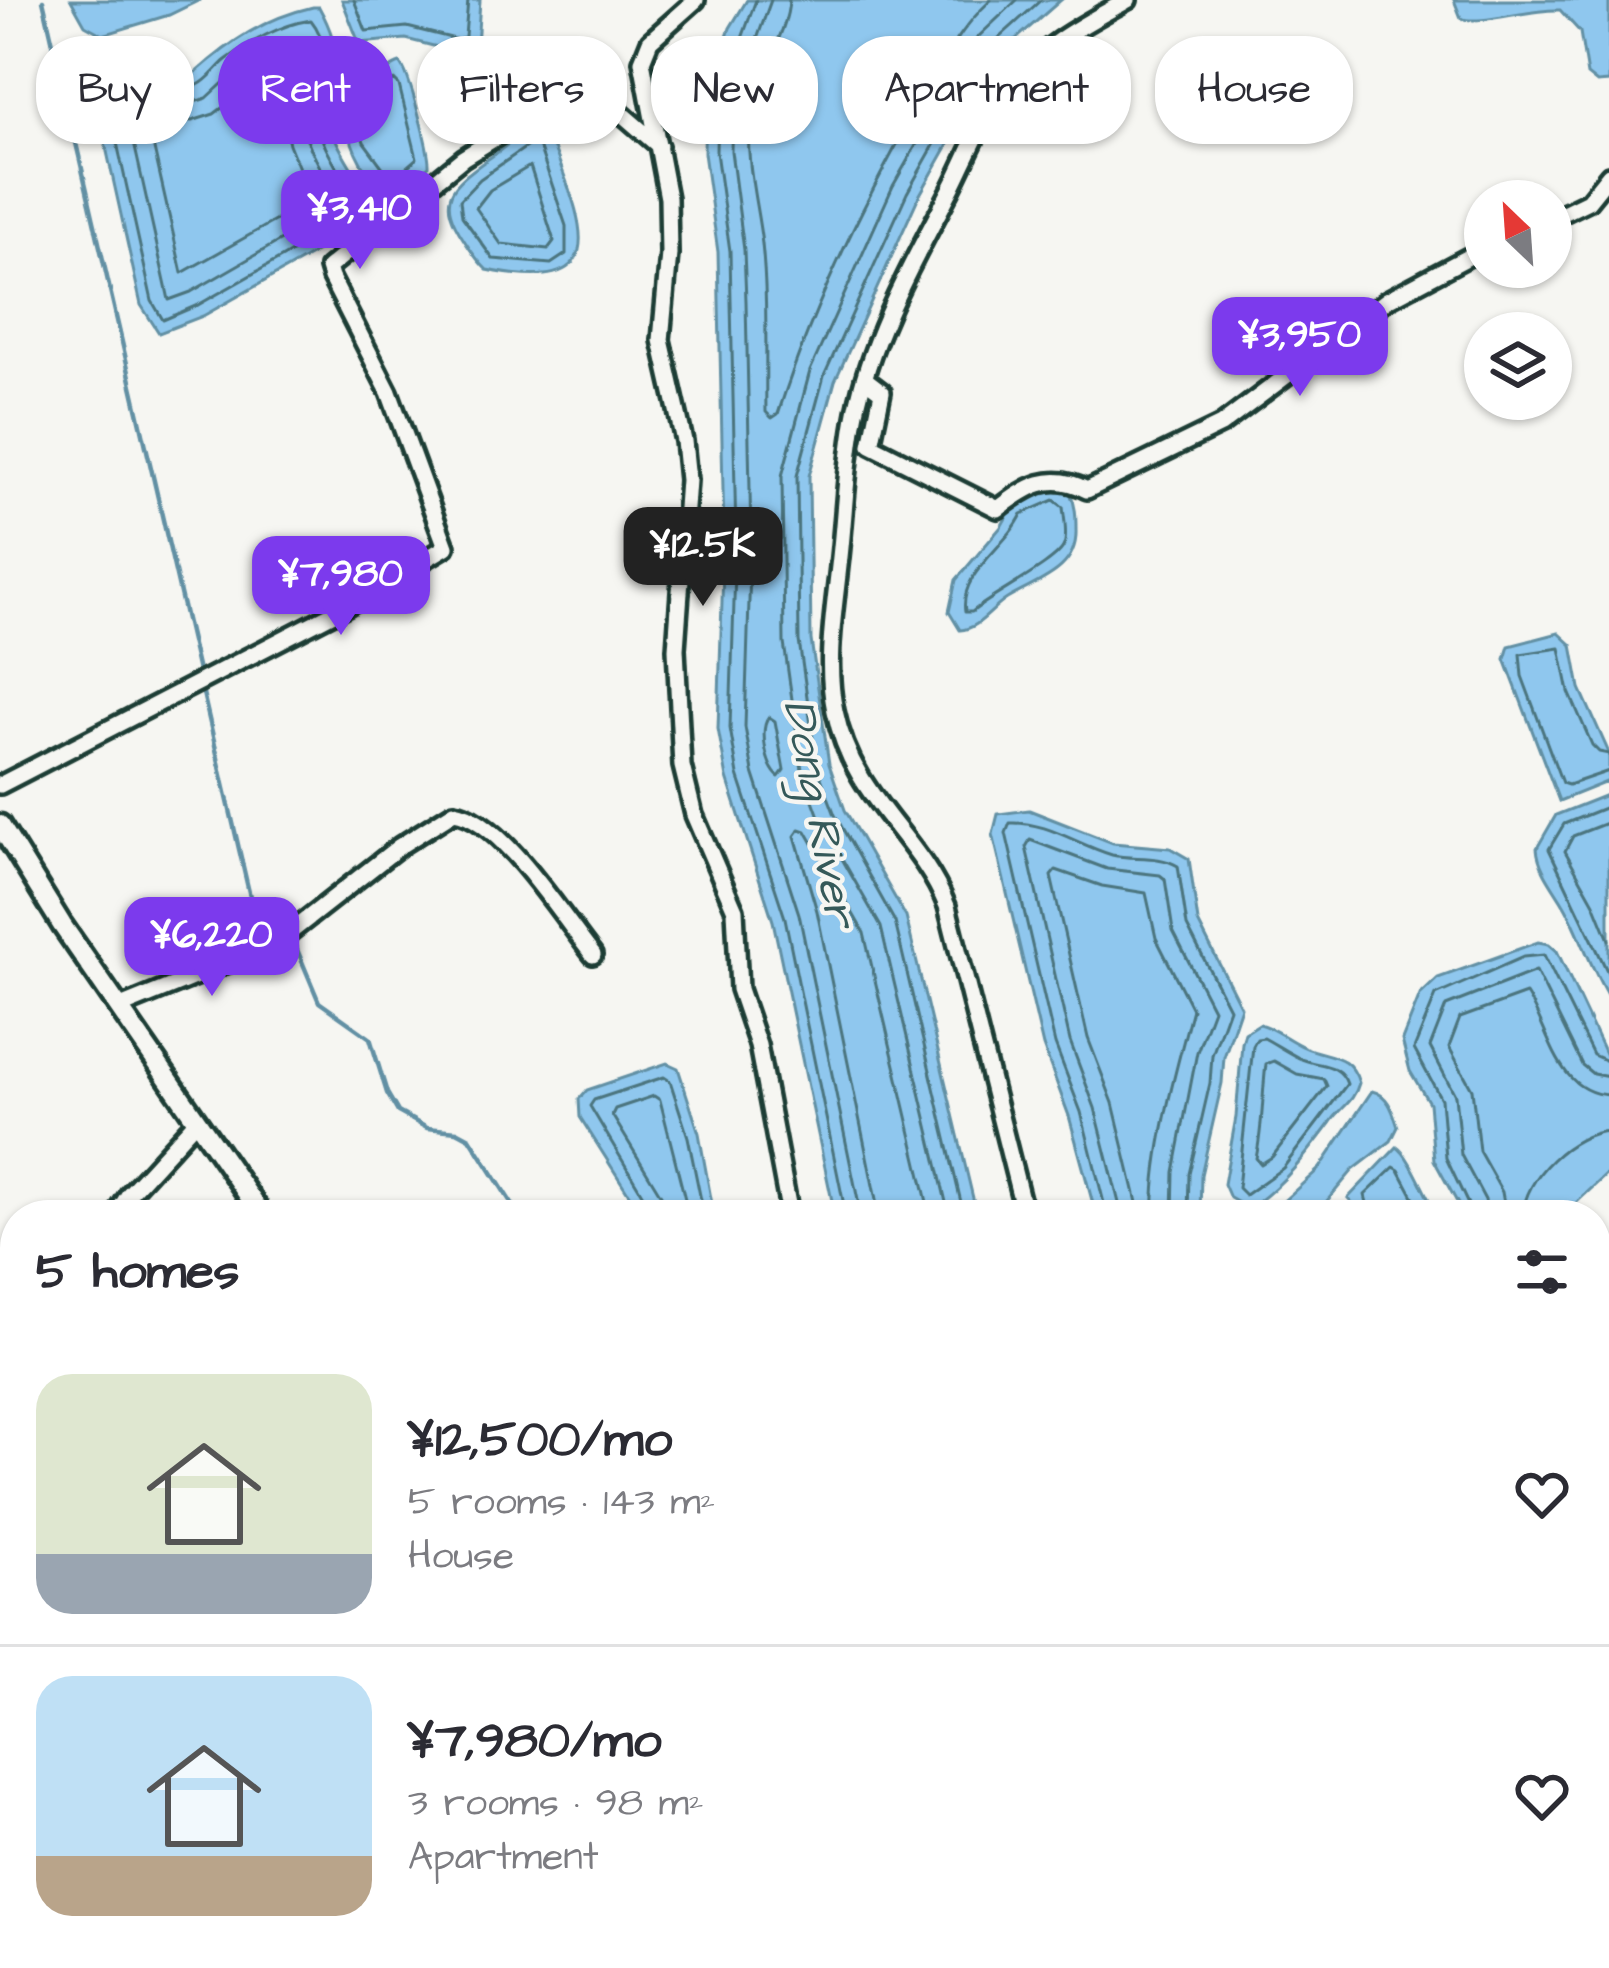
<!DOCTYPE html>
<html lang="en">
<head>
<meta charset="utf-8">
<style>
  :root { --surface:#fff; --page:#f2f2f3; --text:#2b2b33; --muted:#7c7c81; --line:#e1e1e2; --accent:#7c3aed }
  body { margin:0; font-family:"Architects Daughter",sans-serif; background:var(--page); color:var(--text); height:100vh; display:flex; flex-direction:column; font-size:45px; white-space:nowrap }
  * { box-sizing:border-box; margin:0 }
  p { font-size:39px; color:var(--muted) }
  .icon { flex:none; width:66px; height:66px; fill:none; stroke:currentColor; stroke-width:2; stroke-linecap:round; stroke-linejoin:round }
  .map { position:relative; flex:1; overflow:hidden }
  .drawer { position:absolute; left:0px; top:1200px; width:1611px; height:768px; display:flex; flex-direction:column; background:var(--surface); border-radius:48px 48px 0 0; box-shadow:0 3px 9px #0004 }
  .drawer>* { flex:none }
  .hud { position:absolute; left:36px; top:36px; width:1539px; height:108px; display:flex; gap:24px }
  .needle { width:78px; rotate:335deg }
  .fabs { position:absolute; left:1464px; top:180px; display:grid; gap:24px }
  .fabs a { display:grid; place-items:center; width:108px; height:108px; border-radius:50%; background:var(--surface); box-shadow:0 3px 9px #0004; font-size:60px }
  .price { position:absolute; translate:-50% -102px; padding:0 27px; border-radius:24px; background:var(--accent); color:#fff; font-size:39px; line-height:78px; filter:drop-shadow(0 3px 6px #0008) }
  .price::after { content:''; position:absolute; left:50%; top:72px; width:36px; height:27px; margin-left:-18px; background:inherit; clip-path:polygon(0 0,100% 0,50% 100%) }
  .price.current { background:#222; color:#fff }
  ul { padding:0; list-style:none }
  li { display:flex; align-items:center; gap:36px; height:300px; padding:0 36px }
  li+li { border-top:3px solid var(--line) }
  li span { display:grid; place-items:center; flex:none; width:336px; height:240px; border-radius:36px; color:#555 }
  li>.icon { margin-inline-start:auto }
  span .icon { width:144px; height:144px; fill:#fffc; stroke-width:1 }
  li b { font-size:51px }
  h2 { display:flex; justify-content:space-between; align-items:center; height:144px; padding:0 36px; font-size:51px }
  .tag { padding:0 42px; border-radius:48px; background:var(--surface); box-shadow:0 3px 9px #0004; font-size:42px; line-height:108px }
  .tag.current { background:var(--accent); color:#fff }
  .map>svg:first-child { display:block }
</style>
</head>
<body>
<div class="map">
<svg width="1609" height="1968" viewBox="0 0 1609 1968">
  <rect width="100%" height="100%" fill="#f6f6f2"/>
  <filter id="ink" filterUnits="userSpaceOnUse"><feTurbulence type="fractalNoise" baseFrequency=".00833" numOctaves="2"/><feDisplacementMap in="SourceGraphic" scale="24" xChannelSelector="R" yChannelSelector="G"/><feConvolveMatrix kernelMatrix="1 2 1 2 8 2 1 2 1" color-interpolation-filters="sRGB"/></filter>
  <g filter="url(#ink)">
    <!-- water -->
    <path fill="#8fc7ee" stroke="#6290a4" stroke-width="3" d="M 71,0 L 200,0 L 169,15 L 103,35 L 85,25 Z
      M 342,0 L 480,0 L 476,62 L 471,64 L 449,50 L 406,39 L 359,43 Z
      M 747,0 L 1061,0 L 1000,53 L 918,198 L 835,381 L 809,476 L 811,640 L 829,764 L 845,810 L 906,917 L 977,1215 L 835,1215 L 773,921 L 727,778 L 718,729 L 724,538 L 719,301 L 718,252 L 704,153 L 705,104 L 730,28 Z
      M 1454,0 L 1609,0 L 1609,82 L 1597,83 L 1587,75 L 1580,32 L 1560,10 C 1532,8 1477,26 1461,18 Z
      M 313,7 L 319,7 C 329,25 338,49 337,71 C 336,90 325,106 331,127 C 339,156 367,183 370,212 L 357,229 L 203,316 L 159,333 L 141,305 L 102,129 C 106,101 137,77 166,73 C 177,71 184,76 195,73 C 231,41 265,18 313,7 Z
      M 400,63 C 409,71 430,153 429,166 L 395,194 C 366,187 350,143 344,116 C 349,103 386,67 400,63 Z
      M 536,129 L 548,132 C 578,215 624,298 487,270 C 478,262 471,251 464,240 C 436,198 450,186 488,159 C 504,148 518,135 536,129 Z
      M 1053,488 L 1070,493 C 1076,505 1076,516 1076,530 C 1078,571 1037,581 1007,599 C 991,609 979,629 960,630 L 949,612 L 956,580 L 1001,527 L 1014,504 L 1032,493 Z
      M 1559,633 L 1572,645 L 1580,688 L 1609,753 L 1609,781 L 1559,801 L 1505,659 L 1509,646 Z
      M 1609,794 L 1609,998 C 1593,972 1584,945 1571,918 C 1561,894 1539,874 1537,848 L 1556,815 Z
      M 1029,810 L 1113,843 L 1170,848 L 1189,859 L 1198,922 L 1241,1007 L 1224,1057 L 1222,1083 L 1201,1175 L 1200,1215 L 1096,1215 L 1069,1116 L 1043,1046 L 993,834 L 998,814 Z
      M 1538,942 L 1549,944 L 1557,951 L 1609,1062 L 1609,1172 L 1563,1215 L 1464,1215 L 1434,1160 L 1429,1103 L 1410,1071 L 1402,1040 L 1420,995 L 1438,978 Z
      M 1259,1024 C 1275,1028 1288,1040 1304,1047 C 1328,1058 1350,1052 1359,1083 C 1354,1102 1341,1107 1331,1122 C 1305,1157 1284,1184 1249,1209 L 1230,1198 L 1224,1184 L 1236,1117 L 1242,1043 L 1245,1033 Z
      M 667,1063 L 678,1068 L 699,1133 L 714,1215 L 642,1215 L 580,1117 L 579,1099 L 587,1090 Z
      M 1372,1091 C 1389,1095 1393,1112 1398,1127 L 1391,1141 L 1353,1170 L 1315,1215 L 1268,1215 L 1320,1168 Z
      M 1397,1147 C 1411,1156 1425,1197 1438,1215 L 1363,1215 L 1348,1198 Z
      M 15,1299 L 15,1413 L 0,1420 L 0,1309 Z
      M 1609,1451 L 1609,1631 L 1596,1630 C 1596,1589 1590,1481 1609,1451 Z
      M 1609,1909 L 1609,1968 L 1520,1968 L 1524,1958 L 1532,1953 L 1596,1953 L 1596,1916 Z
      M 804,1953 L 1030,1953 L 1027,1968 L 797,1968 Z
      M 1296,1953 L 1474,1953 L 1470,1961 L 1448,1968 L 1294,1968 Z"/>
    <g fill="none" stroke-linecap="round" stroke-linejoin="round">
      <!-- shore -->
      <path stroke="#4c747e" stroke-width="3" d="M 354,0 L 366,31 L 407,27 L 459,40 L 465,36 L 468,0
        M 756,0 L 717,107 L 716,152 L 730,251 L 731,301 L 736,538 L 730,728 L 738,775 L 785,918 L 846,1215
        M 771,0 L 732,109 L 731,151 L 744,250 L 746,301 L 751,538 L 745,727 L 753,772 L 799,914 L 861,1215
        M 789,0 C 788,35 755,76 750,114 C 744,157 757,202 762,244 C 768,300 765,357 766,412 L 772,418 L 778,414 C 812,307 863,203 919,105 C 940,67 958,30 991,0
        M 311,20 C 337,52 313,88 318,123 C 322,154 350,181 357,210 L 350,219 L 198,305 L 163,320 L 152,301 L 114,129 C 117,108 148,84 170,85 C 181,85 187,90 198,85 C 209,80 216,68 226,60 C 252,41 279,25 311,20 Z
        M 301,38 C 318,65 299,91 302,120 C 306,152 331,178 337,208 L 191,292 L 169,300 L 130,125 L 168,101 L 191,103 L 207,98 L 235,72 L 273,48 Z
        M 282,63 L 288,63 L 292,68 L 285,96 L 284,123 L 289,144 L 312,200 L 182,273 L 150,131 L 168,119 L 192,121 L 214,114 Z
        M 394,80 L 399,85 L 417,158 L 392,180 L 364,142 L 356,117 Z
        M 538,143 L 566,226 L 566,254 L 551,264 L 493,259 L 462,216 L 460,200 L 480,179 L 529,145 Z
        M 530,166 L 554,241 L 548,249 L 501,244 L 476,208 L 490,190 Z
        M 1054,500 L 1063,507 C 1064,518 1068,535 1064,545 C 1059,562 990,596 972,612 L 965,612 C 959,572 1006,548 1022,514 Z
        M 769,717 L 775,721 L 784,770 L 779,777 C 766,767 759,729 769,717 Z
        M 1609,754 L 1599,752 L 1592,745 L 1569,692 L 1560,648 L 1520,654 L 1522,676 L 1562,783 L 1568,785 L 1609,771
        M 1609,806 L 1564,824 L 1549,849 L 1609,975
        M 1609,822 L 1573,836 L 1565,851 L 1594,903 L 1609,940
        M 1264,1038 C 1275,1044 1287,1052 1299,1058 C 1317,1067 1339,1061 1347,1084 L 1283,1168 L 1245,1195 L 1238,1188 L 1253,1046 L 1257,1039 Z
        M 1274,1061 L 1297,1074 L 1324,1079 L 1327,1086 L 1272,1157 L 1261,1164 L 1256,1158 C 1263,1127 1262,1096 1266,1064 Z
        M 651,1215 L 649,1205 L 590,1106 L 594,1100 L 664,1077 L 670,1081 L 688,1137 L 704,1215
        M 666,1215 L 662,1197 L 612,1115 L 615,1109 L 654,1096 L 660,1100 L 689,1215
        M 879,1215 L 817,911 L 795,836 L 800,829 L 806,831 L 864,933 L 930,1215
        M 949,1215 L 881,927 L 821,822 L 802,770 L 784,643 L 782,476 L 810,371 L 893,186 L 977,38 L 1017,0
        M 964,1215 L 895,922 L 835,815 L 817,767 L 799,641 L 797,476 L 824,376 L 907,193 L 990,46 L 1041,0
        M 1107,1215 L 1081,1112 L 1055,1044 L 1006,833 L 1010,823 C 1046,821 1078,845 1112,855 C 1133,860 1159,854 1178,866 L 1187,926 L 1229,1008 L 1212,1055 L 1210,1083 L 1189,1174 L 1188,1215
        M 1122,1215 L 1095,1108 L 1070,1041 L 1026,847 L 1030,840 L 1107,869 L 1160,875 L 1165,879 L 1173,931 L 1213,1009 L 1197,1052 L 1174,1172 L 1173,1215
        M 1140,1215 L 1113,1103 L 1088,1038 L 1051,876 L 1056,870 L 1102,886 L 1146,893 L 1156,938 L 1192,1009 C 1177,1065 1151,1158 1154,1215
        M 1370,1215 L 1365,1195 L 1394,1167 L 1399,1170 L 1423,1215
        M 1473,1215 L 1446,1158 L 1441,1099 L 1414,1049 L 1436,995 L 1523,957 L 1544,955 L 1593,1055 L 1609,1062
        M 1488,1215 L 1485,1200 L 1461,1155 L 1455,1095 L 1430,1047 L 1446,1006 L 1536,971 L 1582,1065 L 1593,1074 L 1609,1077
        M 1506,1215 L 1502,1192 L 1479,1151 L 1472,1089 L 1449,1047 L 1460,1018 L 1526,994 C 1550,1030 1556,1093 1609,1095
        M 1523,1215 C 1524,1177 1572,1133 1609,1131"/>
      <!-- stream -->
      <path stroke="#6290a4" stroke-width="4.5" d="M 43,0 L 251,901 L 262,920 L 296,947 L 319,1002 L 370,1038 L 387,1093 L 398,1112 L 427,1128 L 457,1131 L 470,1138 L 519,1215"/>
      <defs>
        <path id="minor" d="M 696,0 L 650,41 L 642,61 L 668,198 L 669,254 L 661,340 L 684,441 L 688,480 L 676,649 L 682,766 L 694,815 L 735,910 L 739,989 L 758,1045 L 790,1215
          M 1551,219 L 1588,201 L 1609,175
          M 865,379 L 882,392 L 871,445 L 998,509 C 1028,486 1051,471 1087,490 L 1221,425 L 1387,300 L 1485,248
          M 0,785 L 349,605 L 446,547 L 389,392 L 331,278 L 328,268 L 463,158 L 585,82 L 659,146
          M 118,1008 L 275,944 L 400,846 L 454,812 C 501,818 563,918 593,955
          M 116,1215 L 129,1194 L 196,1121
          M 1025,1215 L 947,906 C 918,834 853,799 835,711 C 825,664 834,613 839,566 C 845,516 846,462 856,412 C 871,334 916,257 952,187 C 968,155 982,119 1004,91 C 1035,50 1084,24 1128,0
          M 0,1278 L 15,1276
          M 183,1953 L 200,1968
          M 218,1968 L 231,1968
          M 309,1968 L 345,1953
          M 747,1968 L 754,1953
          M 1073,1968 L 1076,1953"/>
        <path id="tertiary" d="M 0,825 L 62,925 L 262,1215
          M 697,1953 L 699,1968"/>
        <path id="secondary" d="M 1596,1581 L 1609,1574
          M 0,1691 L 15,1692"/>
      </defs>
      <!-- minor casing -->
      <use href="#minor" stroke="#1f3d34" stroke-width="24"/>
      <!-- tertiary casing -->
      <use href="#tertiary" stroke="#1f3d34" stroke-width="27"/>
      <!-- secondary casing -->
      <use href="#secondary" stroke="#1f3d34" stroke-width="30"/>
      <!-- minor -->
      <use href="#minor" stroke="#f6f6f2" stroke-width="15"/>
      <!-- tertiary -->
      <use href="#tertiary" stroke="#f6f6f2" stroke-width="18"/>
      <!-- secondary -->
      <use href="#secondary" stroke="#f6f6f2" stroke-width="21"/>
    </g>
  </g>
  <g text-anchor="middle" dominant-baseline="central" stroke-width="9" stroke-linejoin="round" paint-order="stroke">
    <!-- water labels -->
    <g font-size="45" font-style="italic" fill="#355959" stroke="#f6f6f2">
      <text transform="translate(819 813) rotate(79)">Dong River</text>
    </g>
  </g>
</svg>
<div class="fabs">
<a><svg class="needle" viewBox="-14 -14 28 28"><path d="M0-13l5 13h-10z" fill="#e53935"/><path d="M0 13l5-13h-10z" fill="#7c7c81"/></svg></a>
<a><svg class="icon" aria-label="layers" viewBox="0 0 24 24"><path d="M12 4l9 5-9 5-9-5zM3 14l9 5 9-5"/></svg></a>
</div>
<b class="price" style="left:360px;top:272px">¥3,410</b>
<b class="price" style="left:1300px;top:399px">¥3,950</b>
<b class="price current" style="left:703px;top:609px">¥12.5K</b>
<b class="price" style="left:341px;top:638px">¥7,980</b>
<b class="price" style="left:212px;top:999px">¥6,220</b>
<div class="hud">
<a class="tag">Buy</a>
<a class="tag current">Rent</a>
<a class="tag">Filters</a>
<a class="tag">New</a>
<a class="tag">Apartment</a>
<a class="tag">House</a>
</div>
<section class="drawer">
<h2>5 homes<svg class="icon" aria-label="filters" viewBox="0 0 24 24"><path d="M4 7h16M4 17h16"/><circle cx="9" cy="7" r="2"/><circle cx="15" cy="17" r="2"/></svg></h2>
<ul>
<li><span style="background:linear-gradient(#dfe7d0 75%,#9aa5b1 0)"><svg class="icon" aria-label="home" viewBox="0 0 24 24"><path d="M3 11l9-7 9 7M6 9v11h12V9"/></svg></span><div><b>¥12,500/mo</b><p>5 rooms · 143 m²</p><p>House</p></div><svg class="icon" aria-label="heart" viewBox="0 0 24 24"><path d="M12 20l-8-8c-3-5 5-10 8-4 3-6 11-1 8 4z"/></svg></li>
<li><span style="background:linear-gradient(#bfe0f5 75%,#b9a48a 0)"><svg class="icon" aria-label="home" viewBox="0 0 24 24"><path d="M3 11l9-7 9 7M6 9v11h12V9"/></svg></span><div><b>¥7,980/mo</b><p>3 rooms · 98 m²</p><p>Apartment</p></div><svg class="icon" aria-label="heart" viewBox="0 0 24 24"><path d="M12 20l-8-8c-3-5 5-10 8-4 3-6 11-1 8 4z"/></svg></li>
</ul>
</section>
</div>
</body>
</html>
